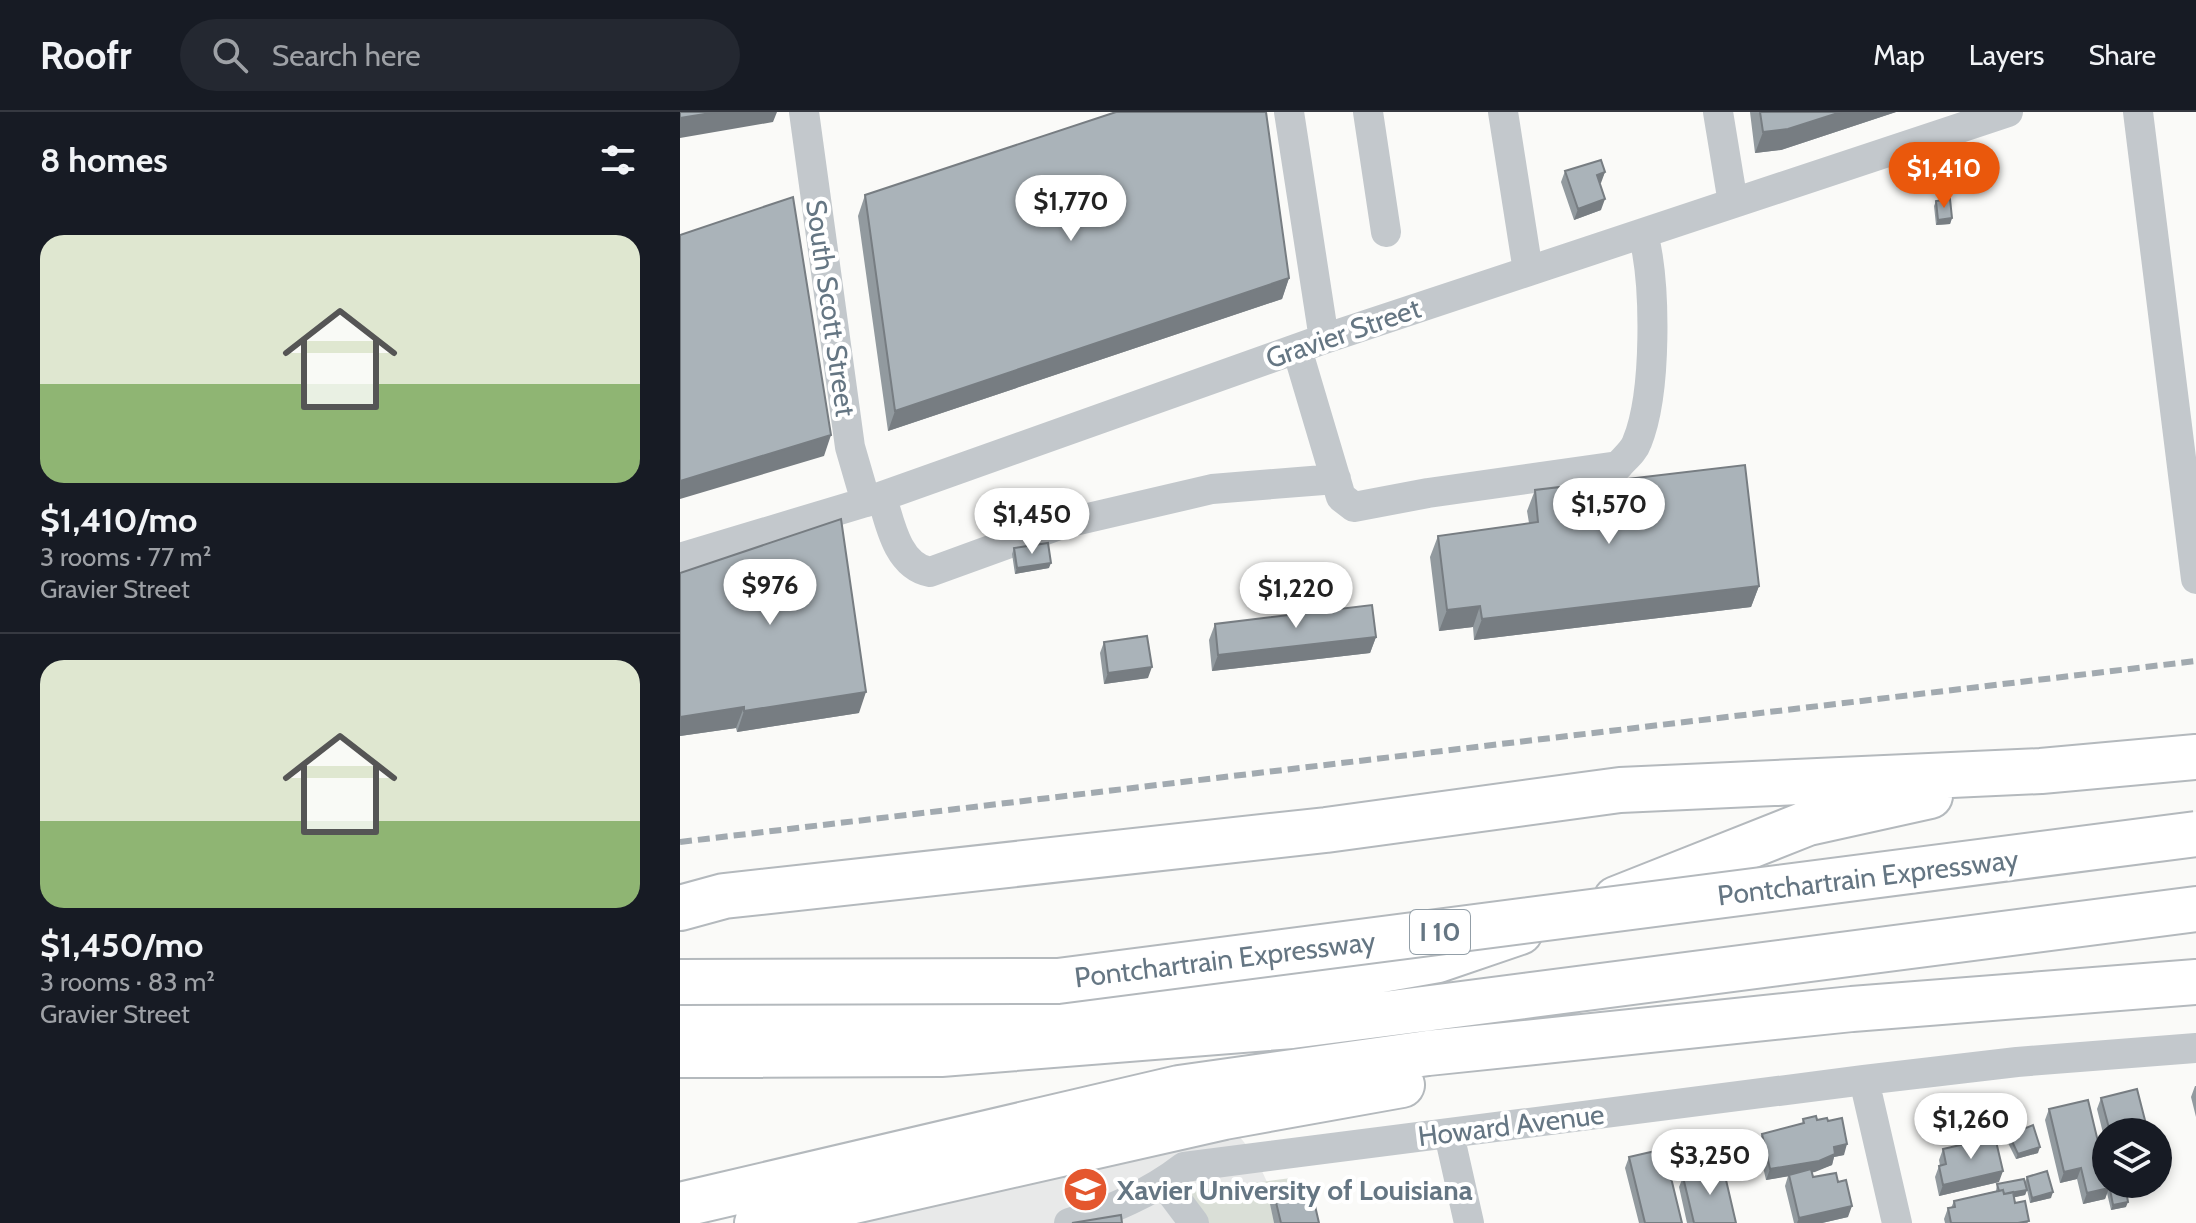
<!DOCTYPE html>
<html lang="en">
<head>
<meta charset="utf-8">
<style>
  :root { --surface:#171b24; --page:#242831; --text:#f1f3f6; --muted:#9ea1a6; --line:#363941; --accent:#ea580c }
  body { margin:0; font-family:Cabin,sans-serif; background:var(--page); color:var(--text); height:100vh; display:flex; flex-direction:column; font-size:30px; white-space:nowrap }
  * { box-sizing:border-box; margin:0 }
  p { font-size:26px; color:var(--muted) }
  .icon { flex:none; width:44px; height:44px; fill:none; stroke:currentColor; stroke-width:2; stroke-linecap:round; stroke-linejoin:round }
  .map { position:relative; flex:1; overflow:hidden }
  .drawer { display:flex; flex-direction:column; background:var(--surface); width:680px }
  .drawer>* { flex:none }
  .controls { position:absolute; left:1412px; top:1006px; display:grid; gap:16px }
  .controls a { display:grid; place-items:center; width:80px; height:80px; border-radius:50%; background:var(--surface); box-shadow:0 4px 12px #0003; font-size:40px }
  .price { position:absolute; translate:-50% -68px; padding:0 18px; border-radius:28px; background:#fff; color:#222; font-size:26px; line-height:52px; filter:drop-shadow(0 2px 4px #0008) }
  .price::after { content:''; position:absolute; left:50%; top:48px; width:24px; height:18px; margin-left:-12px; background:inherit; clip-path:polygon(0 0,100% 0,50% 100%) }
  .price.active { background:var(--accent); color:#fff }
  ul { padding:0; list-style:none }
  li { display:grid; align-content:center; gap:16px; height:424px; padding:0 40px }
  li+li { border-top:2px solid var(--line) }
  li span { display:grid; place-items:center; height:248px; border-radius:24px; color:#555 }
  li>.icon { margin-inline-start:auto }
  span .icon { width:144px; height:144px; fill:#fffc; stroke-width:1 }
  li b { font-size:34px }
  h2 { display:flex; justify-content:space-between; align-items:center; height:96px; padding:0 40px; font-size:34px }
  header { display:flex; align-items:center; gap:48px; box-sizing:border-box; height:112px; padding:0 40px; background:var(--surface); border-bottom:2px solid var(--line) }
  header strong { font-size:38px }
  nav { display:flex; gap:44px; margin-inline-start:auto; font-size:28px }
  .search { width:560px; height:72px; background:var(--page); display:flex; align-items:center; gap:20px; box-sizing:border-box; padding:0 28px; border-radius:44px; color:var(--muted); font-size:30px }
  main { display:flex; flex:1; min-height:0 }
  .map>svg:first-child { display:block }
</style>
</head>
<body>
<header>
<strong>Roofr</strong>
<div class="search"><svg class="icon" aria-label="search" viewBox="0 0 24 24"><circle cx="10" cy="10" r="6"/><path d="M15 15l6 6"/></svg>Search here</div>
<nav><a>Map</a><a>Layers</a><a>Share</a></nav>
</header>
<main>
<section class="drawer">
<h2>8 homes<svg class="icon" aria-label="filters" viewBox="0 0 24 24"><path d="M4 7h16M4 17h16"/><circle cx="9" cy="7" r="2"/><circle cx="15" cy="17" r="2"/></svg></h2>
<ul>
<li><span style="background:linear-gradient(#dfe7d0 60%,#8fb573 0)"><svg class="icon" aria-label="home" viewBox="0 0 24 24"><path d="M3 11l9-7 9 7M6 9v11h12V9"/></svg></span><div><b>$1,410/mo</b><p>3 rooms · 77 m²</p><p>Gravier Street</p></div></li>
<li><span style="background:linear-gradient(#dfe7d0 65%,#8fb573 0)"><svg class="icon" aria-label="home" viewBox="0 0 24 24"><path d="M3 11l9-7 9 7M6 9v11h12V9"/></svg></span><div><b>$1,450/mo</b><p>3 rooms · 83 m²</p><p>Gravier Street</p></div></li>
</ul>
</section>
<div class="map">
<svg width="1516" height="1111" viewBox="0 0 1516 1111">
  <rect width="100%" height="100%" fill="#fafaf8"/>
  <!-- built -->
  <path fill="#e8e9e9" d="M 544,1005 L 575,1044 L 606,1111 L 77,1111 Z"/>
  <!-- green -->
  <path fill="#dadfd7" d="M 611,1066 L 613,1084 L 590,1090 L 594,1111 L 524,1111 L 507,1080 Z"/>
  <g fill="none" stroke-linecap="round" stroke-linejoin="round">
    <defs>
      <path id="highway" d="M 936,787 L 1128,711 L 1250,684
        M 0,796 L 44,784 L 646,718 L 940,678 L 1361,659 L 1516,645
        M 0,904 L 218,905 L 587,878 L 758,848 L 840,820
        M 0,943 L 261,942 L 612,914 L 1516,797
        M 0,1093 L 499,976 L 748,941 L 1172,897 L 1516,870
        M 77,1111 L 544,1005 L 722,973"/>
    </defs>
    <!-- highway casing -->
    <use href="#highway" stroke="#b4b9bd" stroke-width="48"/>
    <!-- minor -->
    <path stroke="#c3c8cc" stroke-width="30" d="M 124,0 L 170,335 L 186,390
      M 609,0 L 644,227
      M 688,0 L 706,120
      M 823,0 L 848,159
      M 1038,0 L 1053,91
      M 1458,0 L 1516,467
      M 617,237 L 661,385 L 674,395 L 748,381 L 938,354 C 945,346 954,339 957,330 C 977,281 976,171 963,121
      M 202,385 C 210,413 218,454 250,460 L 382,412 L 532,377 L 656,367
      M 0,446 L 186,390 L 644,227 L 1328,0
      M 1184,968 L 1217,1111
      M 769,1022 L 789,1111
      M 484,1071 L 514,1111
      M 389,1111 C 431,1098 469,1082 504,1055 L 1184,968 L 1337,950 L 1516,936"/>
    <!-- highway -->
    <use href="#highway" stroke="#fff" stroke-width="44"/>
    <!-- rail -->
    <path stroke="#a2aab0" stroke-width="6" stroke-dasharray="12 6" stroke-linecap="butt" d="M 0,730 L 1516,549"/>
    <defs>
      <path id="highway-bridge" d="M 0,870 L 378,869 L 1516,722"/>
    </defs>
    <!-- highway-bridge casing -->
    <use href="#highway-bridge" stroke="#b4b9bd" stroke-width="48" stroke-linecap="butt"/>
    <!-- highway-bridge -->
    <use href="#highway-bridge" stroke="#fff" stroke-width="44"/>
  </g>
  <!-- wall -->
  <path fill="#929a9f" d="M 1070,0 L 1216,0 L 1101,38 L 1075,41 Z
    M 885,59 L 925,60 L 920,71 L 921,98 L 894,108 L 881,70 Z
    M 185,83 L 609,166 L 602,187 L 208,319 L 178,104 Z
    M 1256,89 L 1272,106 L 1270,112 L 1256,113 L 1254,94 Z
    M 855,378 L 1079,474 L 1071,495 L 794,528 L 793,515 L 759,519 L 750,445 L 758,424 L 849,411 L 847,399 Z
    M 334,436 L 369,456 L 335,462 L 332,442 Z
    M 0,461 L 179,601 L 57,620 L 56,616 L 0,624 Z
    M 535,512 L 696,525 L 690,541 L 532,559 L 529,528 Z
    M 424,530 L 468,566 L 424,572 L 420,541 Z
    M 1515,974 L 1516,974 L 1516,1005 L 1511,985 Z
    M 1421,986 L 1468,1020 L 1426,1020 L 1426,1033 L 1417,997 Z
    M 1369,997 L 1426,1072 L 1446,1095 L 1431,1098 L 1427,1081 L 1425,1087 L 1403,1092 L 1397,1067 L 1380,1071 L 1365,1008 Z
    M 1123,1007 L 1164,1043 L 1154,1045 L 1152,1053 L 1132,1060 L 1133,1065 L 1168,1105 L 1142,1111 L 1114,1111 L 1105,1074 L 1108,1064 L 1086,1068 L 1078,1033 L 1082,1022 L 1122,1012 Z
    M 1329,1023 L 1358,1041 L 1336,1047 L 1327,1029 Z
    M 1263,1037 L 1319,1070 L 1259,1084 L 1255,1065 L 1259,1054 L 1260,1054 L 1259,1048 Z
    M 949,1045 L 1002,1111 L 959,1111 L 945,1056 Z
    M 1003,1065 L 1056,1111 L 1007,1111 L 999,1075 Z
    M 1347,1065 L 1371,1086 L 1350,1091 L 1347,1078 L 1345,1083 L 1334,1085 L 1335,1091 L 1348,1111 L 1265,1111 L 1264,1107 L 1268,1096 L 1271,1096 L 1274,1089 L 1316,1079 L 1317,1072 L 1345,1070 Z
    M 606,1075 L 639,1111 L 594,1111 L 590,1092 L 594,1082 L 605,1079 Z"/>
  <!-- shaded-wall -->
  <path fill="#777d82" d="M 37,0 L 97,0 L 93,10 L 0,26 L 0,6 Z
    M 1161,0 L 1216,0 L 1101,38 L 1075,41 L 1083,20 Z
    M 925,60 L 921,71 L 913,74 L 917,63 Z
    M 925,87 L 921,98 L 894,108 L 898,97 Z
    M 1272,106 L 1270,112 L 1256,113 L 1258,108 Z
    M 609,166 L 602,187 L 208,319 L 215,299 Z
    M 151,323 L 144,344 L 0,387 L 0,369 Z
    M 371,451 L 369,456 L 335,462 L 337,456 Z
    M 1079,474 L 1071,495 L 794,528 L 802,507 Z
    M 800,494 L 793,515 L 759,519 L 767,498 Z
    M 696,525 L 690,541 L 532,559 L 538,543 Z
    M 472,555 L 468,566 L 424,572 L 428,561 Z
    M 186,580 L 179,601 L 57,620 L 64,599 Z
    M 64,595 L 56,616 L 0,624 L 0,605 Z
    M 1167,1032 L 1164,1043 L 1154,1045 L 1152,1053 L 1135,1060 L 1086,1068 L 1090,1057 L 1154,1035 Z
    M 1360,1035 L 1358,1041 L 1336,1047 L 1338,1042 Z
    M 1401,1056 L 1397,1067 L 1380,1071 L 1384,1060 Z
    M 1323,1059 L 1319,1070 L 1259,1084 L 1263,1073 Z
    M 1429,1076 L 1425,1087 L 1403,1092 L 1407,1081 Z
    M 1347,1078 L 1345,1083 L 1318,1089 L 1320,1083 Z
    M 1373,1080 L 1371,1086 L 1350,1091 L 1352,1086 Z
    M 1448,1090 L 1446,1095 L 1431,1098 L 1433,1093 Z
    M 1172,1094 L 1168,1105 L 1142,1111 L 1117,1111 L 1119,1106 Z"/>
  <!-- building -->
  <path fill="#aab3b9" stroke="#777d82" stroke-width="2" d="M 0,0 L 37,0 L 0,6 Z
    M 436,0 L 586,0 L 609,166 L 215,299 L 185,83 Z
    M 1080,0 L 1161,0 L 1108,17 L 1083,20 Z
    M 921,48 L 925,60 L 917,63 L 925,87 L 898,97 L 885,59 Z
    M 113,85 L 151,323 L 0,369 L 0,123 Z
    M 1270,87 L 1272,106 L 1258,108 L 1256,89 Z
    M 1065,353 L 1079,474 L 802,507 L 800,494 L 767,498 L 758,424 L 858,410 L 855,378 Z
    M 161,407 L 186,580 L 64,599 L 64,595 L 0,605 L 0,461 Z
    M 368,431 L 371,451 L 337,456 L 334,436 Z
    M 692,493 L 696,525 L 538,543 L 535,512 Z
    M 467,524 L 472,555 L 428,561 L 424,530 Z
    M 1457,977 L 1468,1020 L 1430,1020 L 1421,986 Z
    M 1408,988 L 1426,1063 L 1426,1072 L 1428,1072 L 1429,1076 L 1407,1081 L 1401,1056 L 1384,1060 L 1369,997 Z
    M 1136,1004 L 1137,1008 L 1147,1006 L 1148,1009 L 1162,1006 L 1167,1032 L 1154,1035 L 1155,1042 L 1139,1049 L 1090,1057 L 1082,1022 L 1124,1011 L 1123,1007 Z
    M 1353,1013 L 1360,1035 L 1338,1042 L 1329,1023 Z
    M 1315,1025 L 1323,1059 L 1263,1073 L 1259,1054 L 1266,1052 L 1263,1037 Z
    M 984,1037 L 1002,1111 L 965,1111 L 949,1045 Z
    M 1043,1055 L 1056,1111 L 1014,1111 L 1003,1065 Z
    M 1131,1057 L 1133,1065 L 1156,1061 L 1158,1070 L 1166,1068 L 1172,1094 L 1119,1106 L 1109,1063 Z
    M 1367,1059 L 1373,1080 L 1352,1086 L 1347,1065 Z
    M 1344,1067 L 1347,1078 L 1324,1082 L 1323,1078 L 1319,1079 L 1317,1072 Z
    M 630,1072 L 639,1111 L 601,1111 L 594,1082 L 606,1079 L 606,1075 Z
    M 1429,1072 L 1445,1072 L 1448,1090 L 1433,1093 Z
    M 1323,1078 L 1324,1082 L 1333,1080 L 1335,1091 L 1345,1089 L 1349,1109 L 1338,1111 L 1271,1111 L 1268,1096 L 1275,1095 L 1274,1089 Z
    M 441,1103 L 442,1111 L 392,1111 Z"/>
  <!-- icons -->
  <defs>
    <symbol id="university-disc" viewBox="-11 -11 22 22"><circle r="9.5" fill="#e4572e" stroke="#fff"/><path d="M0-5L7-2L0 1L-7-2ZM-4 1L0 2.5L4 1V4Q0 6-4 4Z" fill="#fff"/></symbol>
  </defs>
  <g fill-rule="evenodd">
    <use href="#university-disc" x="380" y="1052" width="51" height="51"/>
  </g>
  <g text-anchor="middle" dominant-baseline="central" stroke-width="8" stroke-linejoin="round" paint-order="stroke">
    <!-- shield labels -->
    <rect fill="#fff" stroke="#939fa8" stroke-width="2" x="730" y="798" width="60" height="44" rx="6"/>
    <g font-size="26" font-weight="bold" fill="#657683">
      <text x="760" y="820">I 10</text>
    </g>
    <!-- street labels -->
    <g font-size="28" fill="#657683" stroke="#fff">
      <text transform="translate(151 196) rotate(82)">South Scott Street</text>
      <text transform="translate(663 221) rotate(-19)">Gravier Street</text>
      <text transform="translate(1188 765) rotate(-7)">Pontchartrain Expressway</text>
      <text transform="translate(545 847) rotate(-7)">Pontchartrain Expressway</text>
      <text transform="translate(831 1013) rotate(-7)">Howard Avenue</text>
    </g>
    <!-- poi labels -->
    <g font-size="28" font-weight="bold" fill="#657683" stroke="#fff" text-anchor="start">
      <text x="437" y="1078">Xavier University of Louisiana</text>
    </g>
  </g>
</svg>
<div class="controls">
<a><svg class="icon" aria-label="layers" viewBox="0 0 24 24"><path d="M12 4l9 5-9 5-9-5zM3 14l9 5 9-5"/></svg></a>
</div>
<b class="price active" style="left:1264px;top:98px">$1,410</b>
<b class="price" style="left:391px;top:131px">$1,770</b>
<b class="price" style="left:929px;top:434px">$1,570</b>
<b class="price" style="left:352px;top:444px">$1,450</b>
<b class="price" style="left:90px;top:515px">$976</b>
<b class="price" style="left:616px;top:518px">$1,220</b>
<b class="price" style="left:1291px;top:1049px">$1,260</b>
<b class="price" style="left:1030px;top:1085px">$3,250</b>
</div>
</main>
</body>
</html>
